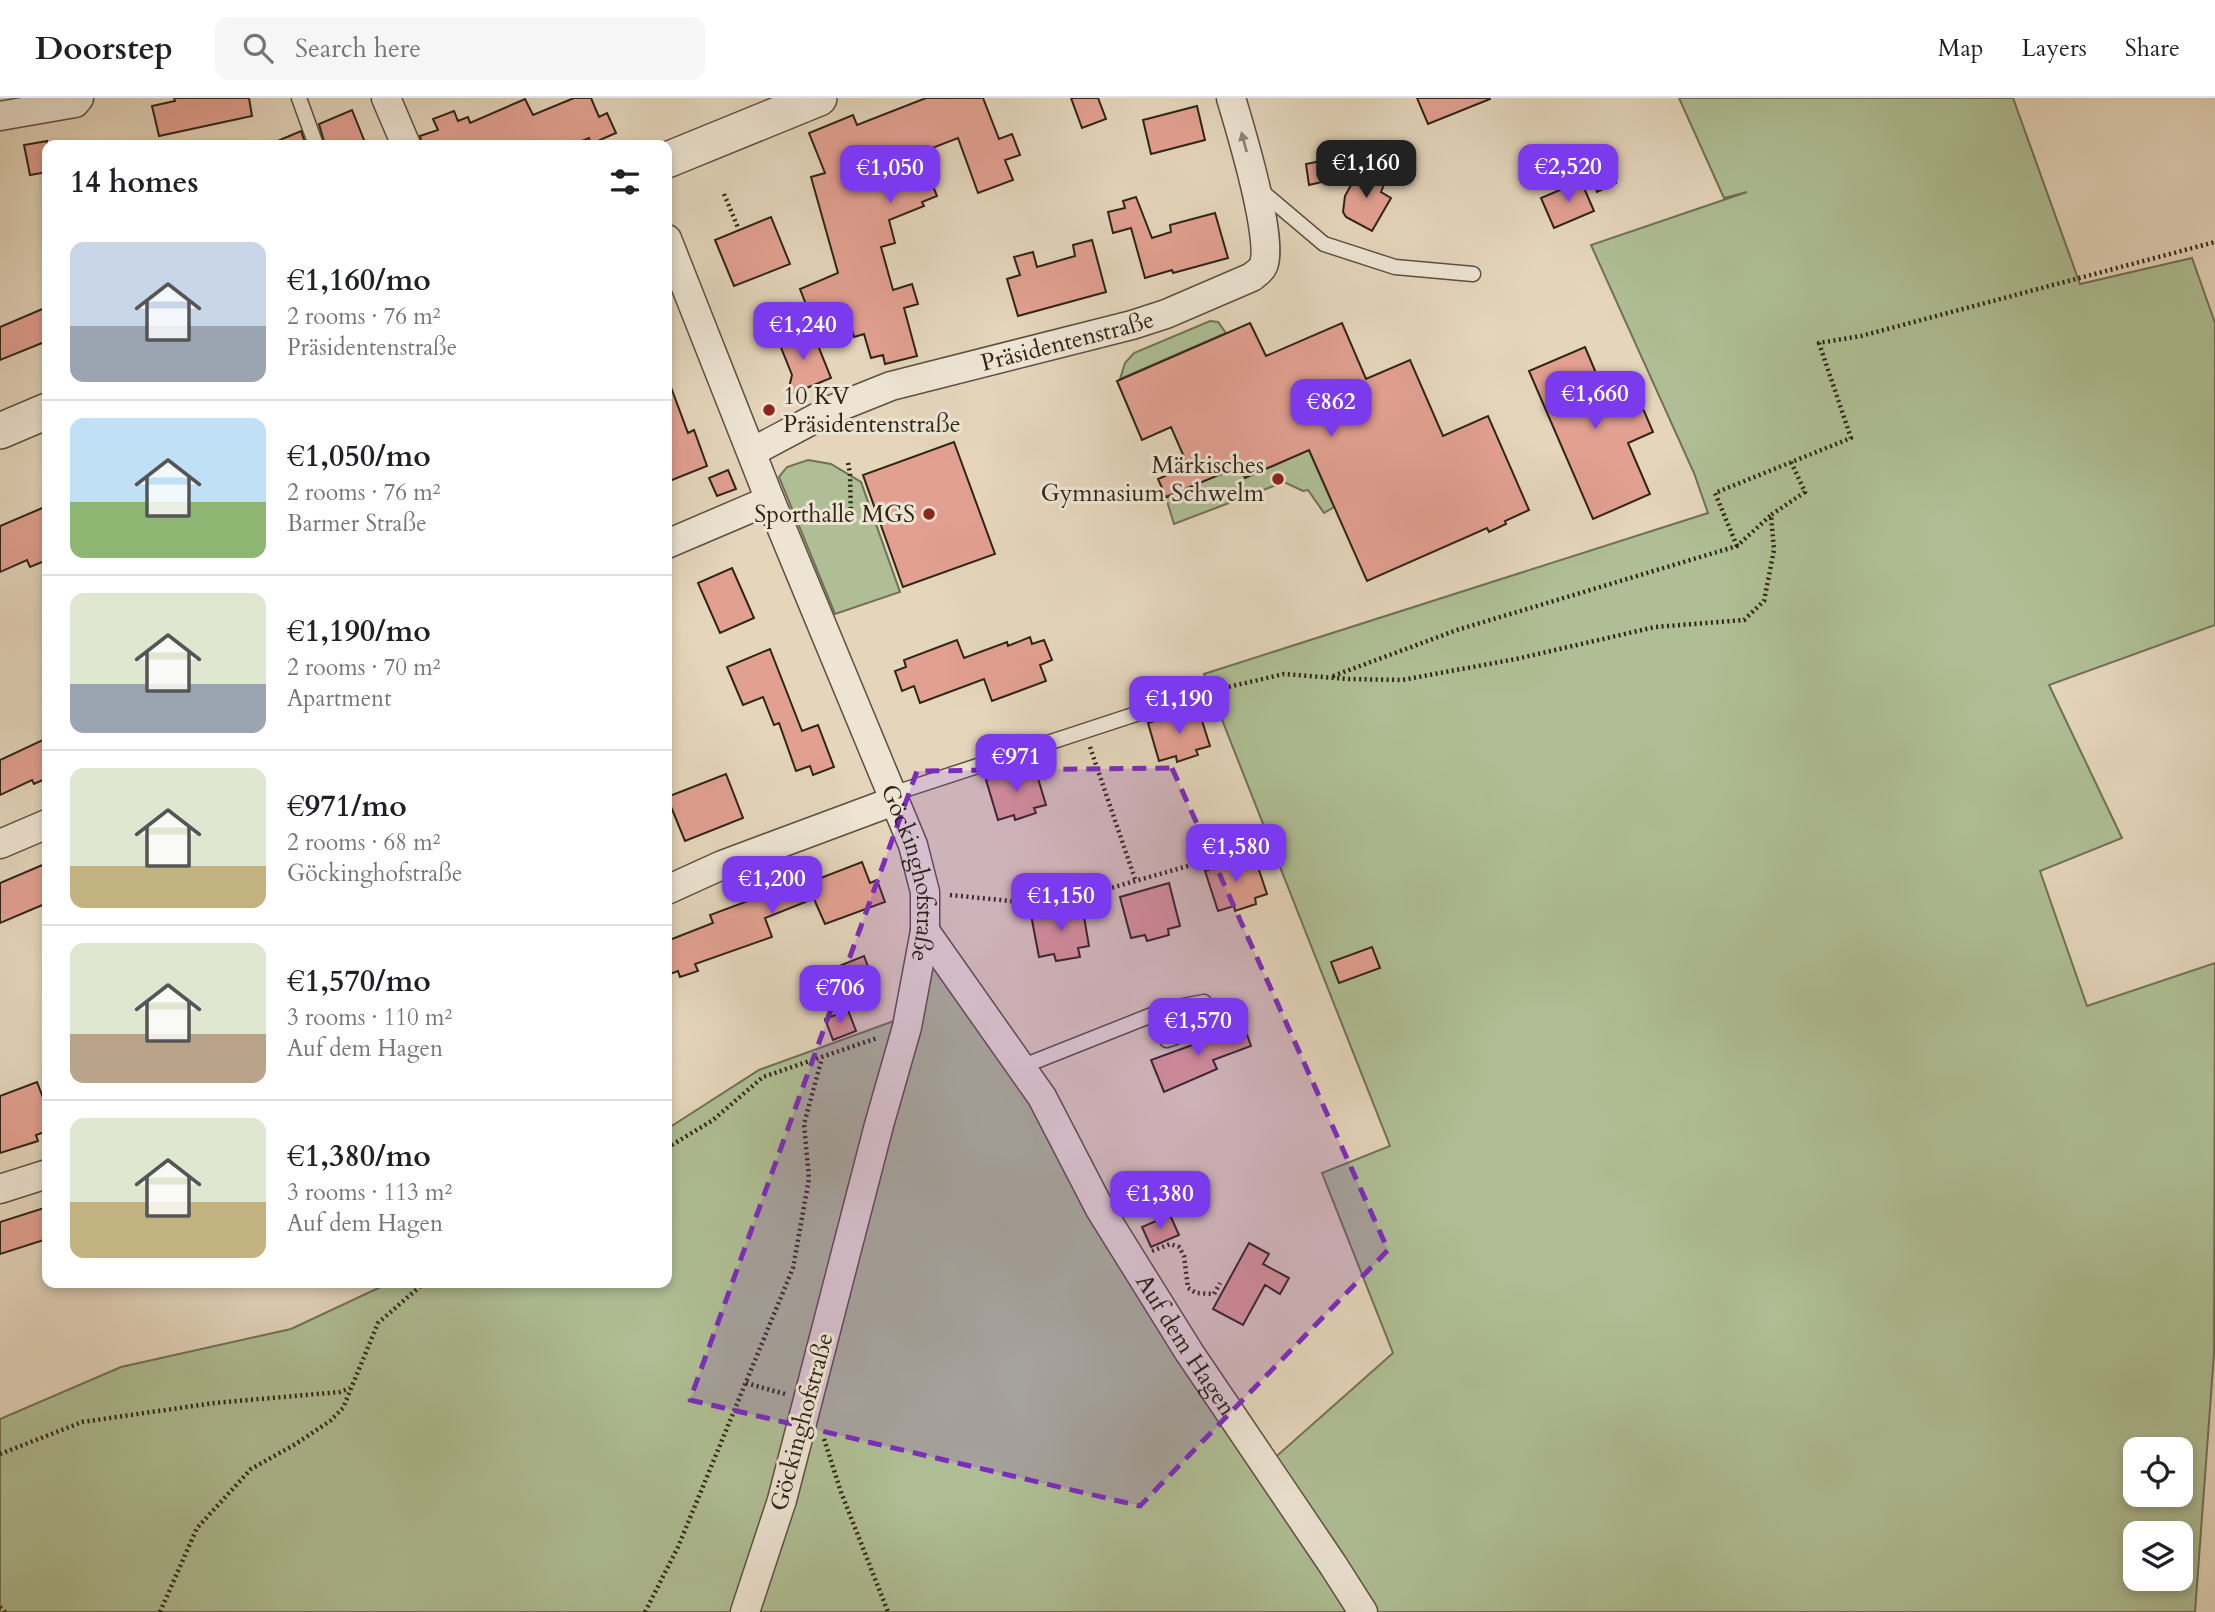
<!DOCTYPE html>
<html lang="en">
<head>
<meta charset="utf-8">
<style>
  :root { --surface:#fff; --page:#f6f6f6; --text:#202124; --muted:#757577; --line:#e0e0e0; --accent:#7c3aed }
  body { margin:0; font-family:Cardo,serif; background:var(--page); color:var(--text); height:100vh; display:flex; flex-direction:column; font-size:26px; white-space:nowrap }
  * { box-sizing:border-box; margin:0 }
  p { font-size:23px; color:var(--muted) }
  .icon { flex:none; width:38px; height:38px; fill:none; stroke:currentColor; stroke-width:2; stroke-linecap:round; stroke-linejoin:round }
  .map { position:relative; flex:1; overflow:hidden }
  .panel { position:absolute; left:42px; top:42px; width:630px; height:1148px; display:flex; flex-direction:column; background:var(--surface); border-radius:14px; box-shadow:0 4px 10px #0003 }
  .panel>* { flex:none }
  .controls { position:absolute; left:2123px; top:1339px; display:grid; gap:14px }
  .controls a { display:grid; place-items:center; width:70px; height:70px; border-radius:14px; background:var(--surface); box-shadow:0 4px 10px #0003; font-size:35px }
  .price { position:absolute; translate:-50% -60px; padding:0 16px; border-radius:14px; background:var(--accent); color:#fff; font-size:23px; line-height:46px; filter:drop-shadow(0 2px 4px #0008) }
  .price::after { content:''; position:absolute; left:50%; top:42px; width:21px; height:16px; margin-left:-10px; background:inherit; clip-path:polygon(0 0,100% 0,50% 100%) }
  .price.on { background:#222; color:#fff }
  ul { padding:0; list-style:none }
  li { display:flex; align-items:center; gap:21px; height:175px; padding:0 28px }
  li+li { border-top:2px solid var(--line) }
  li span { display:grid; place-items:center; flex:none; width:196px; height:140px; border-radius:14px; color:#555 }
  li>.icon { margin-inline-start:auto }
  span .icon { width:84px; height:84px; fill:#fffc; stroke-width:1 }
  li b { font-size:30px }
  h2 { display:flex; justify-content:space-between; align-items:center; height:84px; padding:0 28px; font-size:30px }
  header { display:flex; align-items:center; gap:42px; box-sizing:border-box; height:98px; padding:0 35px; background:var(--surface); border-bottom:2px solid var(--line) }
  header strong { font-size:33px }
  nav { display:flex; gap:38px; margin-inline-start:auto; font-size:24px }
  .search { width:490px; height:63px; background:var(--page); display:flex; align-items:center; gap:18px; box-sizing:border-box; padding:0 24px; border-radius:14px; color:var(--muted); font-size:26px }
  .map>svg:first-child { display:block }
</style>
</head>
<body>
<header>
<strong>Doorstep</strong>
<div class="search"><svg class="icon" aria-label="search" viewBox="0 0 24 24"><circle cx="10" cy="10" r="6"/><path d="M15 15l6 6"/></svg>Search here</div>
<nav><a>Map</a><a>Layers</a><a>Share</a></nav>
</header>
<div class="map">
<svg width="2215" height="1514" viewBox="0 0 2215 1514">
  <rect width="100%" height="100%" fill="#e4d5bb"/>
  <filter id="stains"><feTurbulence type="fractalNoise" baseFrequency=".00286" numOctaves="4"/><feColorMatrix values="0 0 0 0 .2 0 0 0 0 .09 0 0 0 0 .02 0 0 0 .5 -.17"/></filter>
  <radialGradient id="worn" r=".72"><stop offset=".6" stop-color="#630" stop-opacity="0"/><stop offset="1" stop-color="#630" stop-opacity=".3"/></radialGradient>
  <!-- green -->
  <path fill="#afbe94" stroke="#6f7156" stroke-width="2" fill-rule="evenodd" d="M 1679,0 L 2013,0 L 2080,186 L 2192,160 L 2215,225 L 2215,527 L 2049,587 L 2122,740 L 2040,773 L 2087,908 L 2215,865 L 2214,1256 L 2195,1514 L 0,1514 L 0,1321 L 121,1269 L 291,1231 L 389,1185 L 667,1185 L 667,1031 L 759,972 L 905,919 L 932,842 L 1167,1210 L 1270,1364 L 1393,1255 L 1322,1075 L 1390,1048 L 1204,576 L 1708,415 L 1694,375 L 1591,147 L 1747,94 L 1724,100 ZM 2135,1351 L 2180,1351 L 2180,1396 L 2135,1396 ZM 2135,1435 L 2180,1435 L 2180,1480 L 2135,1480 Z
    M 1210,223 L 1218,224 L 1226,235 L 1120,281 L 1125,265 L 1134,255 Z
    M 1309,352 L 1334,409 L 1324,415 L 1308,392 L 1303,393 L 1284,384 L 1174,426 L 1166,400 L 1217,377 L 1238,365 L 1245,380 Z
    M 808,362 L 831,366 L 861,384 L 900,494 L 835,516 L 779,379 L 787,369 Z"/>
  <!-- building -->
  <path fill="#e2a091" stroke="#2f2418" stroke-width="2" d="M 174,0 L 249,0 L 252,18 L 159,38 L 152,8 L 175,3 Z
    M 574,0 L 591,0 L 599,19 L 607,15 L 616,35 L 591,46 L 589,40 L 572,47 L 422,47 L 420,38 L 438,32 L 433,21 L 454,13 L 458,23 L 468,19 L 470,25 L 525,1 L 533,17 Z
    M 926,0 L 983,0 L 999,41 L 1012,36 L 1020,57 L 1005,62 L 1013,82 L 978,95 L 958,40 L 919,55 L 937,98 L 922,104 L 924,108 L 889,122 L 895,145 L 881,149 L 893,192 L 912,186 L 918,206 L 904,210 L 917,258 L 885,266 L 883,257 L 871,260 L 864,236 L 854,239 L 845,207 L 811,219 L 800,191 L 838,175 L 811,79 L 825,75 L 809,35 L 853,17 L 857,27 Z
    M 1071,0 L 1098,0 L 1106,21 L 1082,30 Z
    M 1417,0 L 1490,0 L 1490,1 L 1428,26 Z
    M 1197,8 L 1205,42 L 1151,56 L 1143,22 Z
    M 352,12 L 366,47 L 325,47 L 319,26 Z
    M 301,33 L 306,47 L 268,47 Z
    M 47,43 L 47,74 L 30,77 L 24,47 Z
    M 1326,62 L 1330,82 L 1309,87 L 1306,66 Z
    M 1608,66 L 1616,85 L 1597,94 L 1589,75 Z
    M 1361,69 L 1385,84 L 1381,94 L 1391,100 L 1372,133 L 1346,119 L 1343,114 L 1345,98 Z
    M 1581,83 L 1594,113 L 1554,130 L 1541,100 Z
    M 1136,99 L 1152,140 L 1171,134 L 1170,127 L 1215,115 L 1228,160 L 1173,175 L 1172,172 L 1145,180 L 1131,130 L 1113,135 L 1108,114 L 1125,110 L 1123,103 Z
    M 771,119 L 790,166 L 734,188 L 715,142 Z
    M 1092,142 L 1106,194 L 1018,218 L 1007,181 L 1020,177 L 1014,159 L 1033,154 L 1037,169 L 1075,158 L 1073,147 Z
    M 47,209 L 47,243 L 0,262 L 0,229 Z
    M 1250,225 L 1266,258 L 1342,225 L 1366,281 L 1410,262 L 1443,338 L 1488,318 L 1529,412 L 1505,423 L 1506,426 L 1489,434 L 1487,430 L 1367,483 L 1309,352 L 1245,380 L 1240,368 L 1166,399 L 1158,381 L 1188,368 L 1171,329 L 1142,342 L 1117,283 Z
    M 774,232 L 817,245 L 831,280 L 787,298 L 792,277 Z
    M 1585,249 L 1606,299 L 1633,287 L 1653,334 L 1628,345 L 1650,396 L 1593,421 L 1529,273 Z
    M 667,284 L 669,284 L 688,335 L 694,332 L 707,368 L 667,384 Z
    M 954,344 L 995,456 L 903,489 L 863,377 Z
    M 728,372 L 736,391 L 717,398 L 709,380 Z
    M 47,408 L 47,462 L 30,469 L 27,462 L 0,474 L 0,428 Z
    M 732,470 L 754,520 L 720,535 L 698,485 Z
    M 1030,539 L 1032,546 L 1044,542 L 1052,562 L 1040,567 L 1046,583 L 992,603 L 984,581 L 920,605 L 914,588 L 902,593 L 895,573 L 906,569 L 904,562 L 957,542 L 964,560 L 1007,544 L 1008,548 Z
    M 770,551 L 802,633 L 818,627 L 834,669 L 813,677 L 810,668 L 796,673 L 779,625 L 774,627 L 763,599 L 743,607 L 727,569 Z
    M 1198,610 L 1210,648 L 1196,652 L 1198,657 L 1177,664 L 1176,658 L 1159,663 L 1148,625 Z
    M 47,640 L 47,680 L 34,686 L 32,682 L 0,697 L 0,662 Z
    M 1034,667 L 1046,707 L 1034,710 L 1036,715 L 1015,722 L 1014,717 L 998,722 L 986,682 Z
    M 726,676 L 743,720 L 685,743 L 667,699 Z
    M 1254,757 L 1267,796 L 1255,800 L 1256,806 L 1235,813 L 1234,808 L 1218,813 L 1205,773 Z
    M 862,764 L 870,785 L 877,782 L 885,804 L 825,826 L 810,792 L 813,801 L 765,820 L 772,839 L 695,866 L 698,873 L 680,879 L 678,873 L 667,877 L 667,843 L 713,825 L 710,817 L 807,781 L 808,785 Z
    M 47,765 L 47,805 L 0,825 L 0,785 Z
    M 1169,785 L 1180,828 L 1168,831 L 1169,837 L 1147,843 L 1145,837 L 1131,840 L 1120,799 Z
    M 1082,807 L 1089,848 L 1078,850 L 1080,859 L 1056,863 L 1054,856 L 1039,859 L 1031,817 Z
    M 1372,849 L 1380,870 L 1339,885 L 1331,864 Z
    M 864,858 L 872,879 L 862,883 L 870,902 L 840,914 L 824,874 Z
    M 848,912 L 856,933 L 833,942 L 825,921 Z
    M 1244,928 L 1251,948 L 1213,962 L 1217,971 L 1164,994 L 1151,962 Z
    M 37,984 L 47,1010 L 47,1033 L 36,1037 L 38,1043 L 0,1055 L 0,998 Z
    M 47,1109 L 47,1141 L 0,1156 L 0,1124 Z
    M 1170,1117 L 1179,1137 L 1151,1149 L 1142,1129 Z
    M 1249,1145 L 1269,1156 L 1263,1166 L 1289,1180 L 1280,1196 L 1265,1187 L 1243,1227 L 1213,1211 Z"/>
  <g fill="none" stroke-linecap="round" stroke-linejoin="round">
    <defs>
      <path id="service" d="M 299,0 L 316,47
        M 1259,91 L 1324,146 L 1395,169 L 1473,176
        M 892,696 L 1188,599
        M 1021,969 L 1167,911 L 1204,904 L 1218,924 L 1167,942"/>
      <g id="minor">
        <path d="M 386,0 L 406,47"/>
        <path d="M 0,18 L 75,5 L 79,0"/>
        <path id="s1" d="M 667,141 L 770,402 L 913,747 L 925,794 L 925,833 L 907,929 L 879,1027 L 782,1402 L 745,1514"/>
        <path id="s2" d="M 752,354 L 831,312 L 891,288 L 1132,227 L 1166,216 L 1252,179 C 1255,176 1261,173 1263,168 C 1275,145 1240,30 1231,0"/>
        <path d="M 667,446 L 770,402"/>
        <path d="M 0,746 L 47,726"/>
        <path d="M 667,792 L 722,767 L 894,703"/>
        <path id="s3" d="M 925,833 L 1042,999 L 1100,1111 L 1189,1254 L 1333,1467 L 1363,1514"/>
        <path d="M 0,1091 L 47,1076"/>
      </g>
      <path id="tertiary" d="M 667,62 L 819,0
        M 0,333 L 47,313"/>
    </defs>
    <!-- service casing -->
    <use href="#service" stroke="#5c5041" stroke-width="17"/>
    <!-- minor casing -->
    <use href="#minor" stroke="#5c5041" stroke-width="31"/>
    <!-- tertiary casing -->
    <use href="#tertiary" stroke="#5c5041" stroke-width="38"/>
    <!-- path -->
    <path stroke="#2f2418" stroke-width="4.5" stroke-dasharray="2 3.5" stroke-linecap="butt" d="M 724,96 L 739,132
      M 848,365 L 850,376 L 851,421
      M 1737,448 L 1715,395 L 1851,340 L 1819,245 L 1861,238 L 2215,144
      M 1333,578 L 1457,532 L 1737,448 L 1771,417
      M 1202,595 L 1284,576 L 1349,581 L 1402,582 L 1516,561 L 1655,529 L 1744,522 L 1764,503 L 1774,452 L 1771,417 L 1805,394 L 1791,364
      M 1090,649 L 1136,784
      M 950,797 L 1051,807 L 1237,754
      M 667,1050 L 713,1022 L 763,979 L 877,940
      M 1152,1153 L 1170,1146 L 1179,1149 L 1184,1158 L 1188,1190 L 1196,1195 L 1214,1196 L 1220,1185
      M 746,1285 L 785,1296
      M 824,1341 L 841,1394 L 888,1514
      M 0,1356 L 82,1324 L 214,1305 L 340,1294 L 350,1290
      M 0,1509 L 5,1514
      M 160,1514 L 197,1430 L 251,1371 L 294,1347 L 330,1323 L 343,1310 L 378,1225 L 424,1185
      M 645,1514 L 678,1449 L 793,1170 L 809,1081 L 804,1026 L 822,960"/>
    <!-- service -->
    <use href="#service" stroke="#ede4d3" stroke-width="14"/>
    <!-- minor -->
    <use href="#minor" stroke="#ede4d3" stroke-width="28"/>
    <!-- tertiary -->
    <use href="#tertiary" stroke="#ede4d3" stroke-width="35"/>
  </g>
  <!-- one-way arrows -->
  <defs><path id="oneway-solid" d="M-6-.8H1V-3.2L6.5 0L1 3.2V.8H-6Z" transform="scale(1.75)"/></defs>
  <use fill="#8e8476" href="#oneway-solid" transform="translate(1244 44) rotate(-105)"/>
  <!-- marked area -->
  <path fill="#7b2cbf" fill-opacity="0.2" stroke="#7b2cbf" stroke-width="5" stroke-dasharray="14 9" stroke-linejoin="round" d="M 1172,670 L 1388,1152 L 1140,1408 L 690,1302 L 917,673 Z"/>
  <!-- markers -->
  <g fill="#8f2418" stroke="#ede4d3" stroke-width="2.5">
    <circle cx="769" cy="312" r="7"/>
    <circle cx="1278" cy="381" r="7"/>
    <circle cx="929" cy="416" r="7"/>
  </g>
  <g text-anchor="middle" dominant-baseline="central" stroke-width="6" stroke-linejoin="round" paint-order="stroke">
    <!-- street labels -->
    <g font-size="24" fill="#2f2418" stroke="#ede4d3">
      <text stroke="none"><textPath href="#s2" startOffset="336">Präsidentenstraße</textPath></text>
      <text stroke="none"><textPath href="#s1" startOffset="681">Göckinghofstraße</textPath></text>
      <text stroke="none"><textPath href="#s3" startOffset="490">Auf dem Hagen</textPath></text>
      <text transform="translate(802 1324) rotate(-75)">Göckinghofstraße</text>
    </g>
    <!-- poi labels -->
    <g font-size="24" fill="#2f2418" stroke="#ede4d3" text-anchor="end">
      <text x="783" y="298" text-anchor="start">10 KV<tspan x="783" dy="28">Präsidentenstraße</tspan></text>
      <text x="1264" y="367">Märkisches<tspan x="1264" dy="28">Gymnasium Schwelm</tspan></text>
      <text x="915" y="416">Sporthalle MGS</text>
    </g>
  </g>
  <rect width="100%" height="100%" filter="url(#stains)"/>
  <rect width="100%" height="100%" fill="url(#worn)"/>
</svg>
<div class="controls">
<a><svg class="icon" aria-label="locate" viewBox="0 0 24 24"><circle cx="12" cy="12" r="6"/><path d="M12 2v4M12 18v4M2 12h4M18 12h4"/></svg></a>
<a><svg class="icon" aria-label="layers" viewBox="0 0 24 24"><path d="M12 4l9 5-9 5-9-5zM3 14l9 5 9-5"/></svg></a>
</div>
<b class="price on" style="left:1366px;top:102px">€1,160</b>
<b class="price" style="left:1568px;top:106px">€2,520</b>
<b class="price" style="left:890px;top:107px">€1,050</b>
<b class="price" style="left:803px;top:264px">€1,240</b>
<b class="price" style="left:1595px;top:333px">€1,660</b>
<b class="price" style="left:1331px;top:341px">€862</b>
<b class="price" style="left:1179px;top:638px">€1,190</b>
<b class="price" style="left:1016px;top:696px">€971</b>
<b class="price" style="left:1236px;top:786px">€1,580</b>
<b class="price" style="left:772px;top:818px">€1,200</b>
<b class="price" style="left:1061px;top:835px">€1,150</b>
<b class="price" style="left:840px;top:927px">€706</b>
<b class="price" style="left:1198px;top:960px">€1,570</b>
<b class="price" style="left:1160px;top:1133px">€1,380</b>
<section class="panel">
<h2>14 homes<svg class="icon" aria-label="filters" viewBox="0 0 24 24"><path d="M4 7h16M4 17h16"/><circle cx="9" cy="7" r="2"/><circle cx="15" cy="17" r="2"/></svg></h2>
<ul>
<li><span style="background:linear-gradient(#c9d6e8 60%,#9aa5b1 0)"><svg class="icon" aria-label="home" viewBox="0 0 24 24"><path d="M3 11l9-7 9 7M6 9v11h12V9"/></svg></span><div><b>€1,160/mo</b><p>2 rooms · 76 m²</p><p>Präsidentenstraße</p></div></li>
<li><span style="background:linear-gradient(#bfe0f5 60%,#8fb573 0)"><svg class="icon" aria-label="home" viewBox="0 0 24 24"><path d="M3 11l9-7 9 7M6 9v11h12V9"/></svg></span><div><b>€1,050/mo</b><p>2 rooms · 76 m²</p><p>Barmer Straße</p></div></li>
<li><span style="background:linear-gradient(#dfe7d0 65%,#9aa5b1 0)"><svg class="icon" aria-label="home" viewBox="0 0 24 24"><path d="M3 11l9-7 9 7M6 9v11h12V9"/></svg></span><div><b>€1,190/mo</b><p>2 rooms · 70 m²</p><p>Apartment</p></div></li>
<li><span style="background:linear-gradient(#dfe7d0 70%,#c2b280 0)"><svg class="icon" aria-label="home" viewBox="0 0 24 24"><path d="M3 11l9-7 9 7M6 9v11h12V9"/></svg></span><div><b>€971/mo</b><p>2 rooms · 68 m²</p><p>Göckinghofstraße</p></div></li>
<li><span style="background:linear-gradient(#dfe7d0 65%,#b9a48a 0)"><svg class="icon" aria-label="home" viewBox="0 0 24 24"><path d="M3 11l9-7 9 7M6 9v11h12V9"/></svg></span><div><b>€1,570/mo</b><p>3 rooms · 110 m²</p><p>Auf dem Hagen</p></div></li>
<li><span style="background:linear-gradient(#dfe7d0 60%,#c2b280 0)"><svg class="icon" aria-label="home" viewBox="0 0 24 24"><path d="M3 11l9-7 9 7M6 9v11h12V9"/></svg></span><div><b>€1,380/mo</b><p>3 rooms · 113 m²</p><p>Auf dem Hagen</p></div></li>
</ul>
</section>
</div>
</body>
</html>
